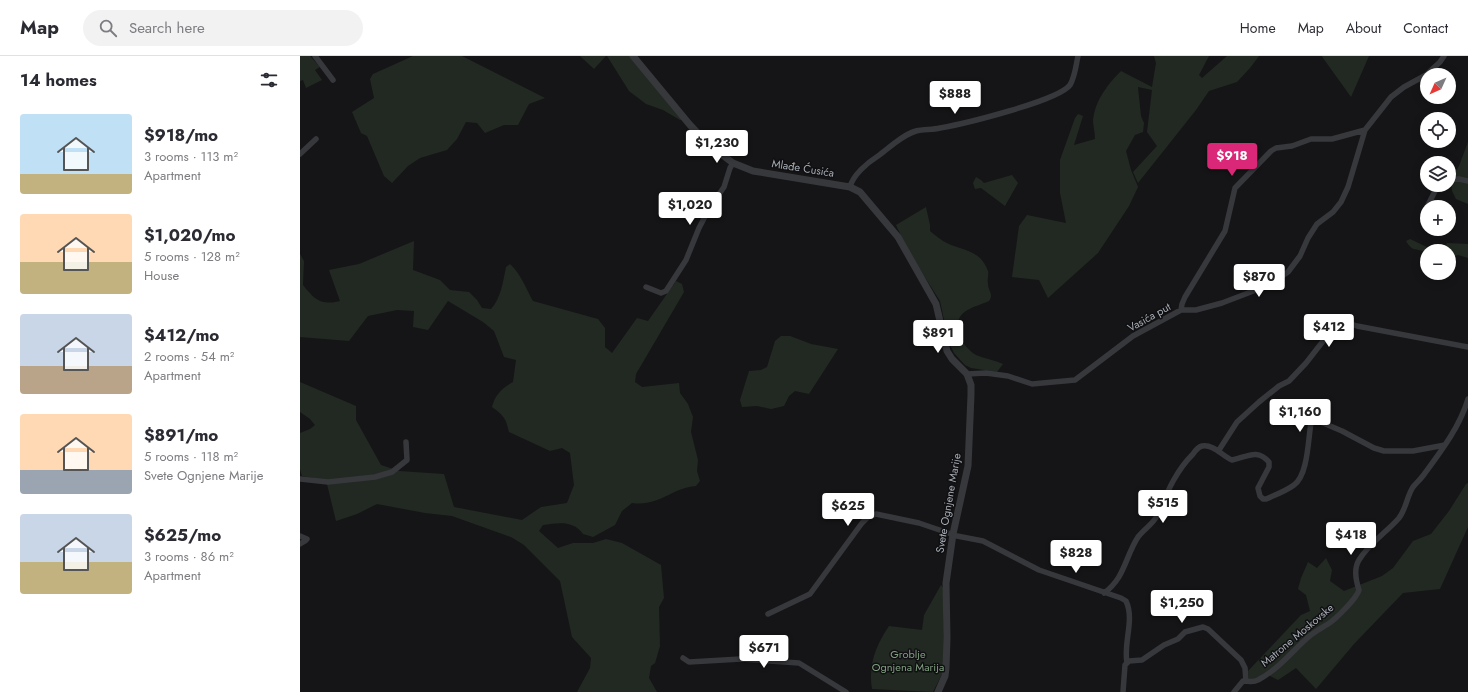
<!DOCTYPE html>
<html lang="en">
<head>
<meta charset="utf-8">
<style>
  :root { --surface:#fff; --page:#f2f2f3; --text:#2b2b33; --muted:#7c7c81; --line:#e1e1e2; --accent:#db2777 }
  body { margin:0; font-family:Jost,sans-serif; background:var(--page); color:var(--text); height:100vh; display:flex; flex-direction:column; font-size:15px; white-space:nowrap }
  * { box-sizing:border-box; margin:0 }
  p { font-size:13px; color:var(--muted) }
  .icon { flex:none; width:22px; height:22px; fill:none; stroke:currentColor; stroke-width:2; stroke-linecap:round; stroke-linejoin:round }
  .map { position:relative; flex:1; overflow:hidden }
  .sheet { display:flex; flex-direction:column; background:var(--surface); width:300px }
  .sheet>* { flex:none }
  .needle { width:26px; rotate:225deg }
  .buttons { position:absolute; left:1120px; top:12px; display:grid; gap:8px }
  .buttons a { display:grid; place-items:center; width:36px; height:36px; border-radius:50%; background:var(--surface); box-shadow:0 2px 10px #0003; font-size:20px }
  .price { position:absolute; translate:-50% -34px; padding:0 9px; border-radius:4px; background:#fff; color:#222; font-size:13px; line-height:26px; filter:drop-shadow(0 1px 2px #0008) }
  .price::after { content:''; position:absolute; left:50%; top:24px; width:12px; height:9px; margin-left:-6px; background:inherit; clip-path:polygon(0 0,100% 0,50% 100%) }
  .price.current { background:var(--accent); color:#fff }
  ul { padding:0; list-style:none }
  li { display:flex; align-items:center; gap:12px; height:100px; padding:0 20px }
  li span { display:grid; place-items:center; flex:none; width:112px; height:80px; border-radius:4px; color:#555 }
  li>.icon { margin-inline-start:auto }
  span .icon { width:48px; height:48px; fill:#fffc; stroke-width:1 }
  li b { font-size:17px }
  h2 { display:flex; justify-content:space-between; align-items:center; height:48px; padding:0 20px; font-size:17px }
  header { display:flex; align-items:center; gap:24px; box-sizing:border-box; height:56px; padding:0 20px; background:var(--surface); border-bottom:1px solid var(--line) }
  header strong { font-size:19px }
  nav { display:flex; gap:22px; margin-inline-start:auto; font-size:14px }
  .search { width:280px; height:36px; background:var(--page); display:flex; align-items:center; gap:10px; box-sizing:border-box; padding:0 14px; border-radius:22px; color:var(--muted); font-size:15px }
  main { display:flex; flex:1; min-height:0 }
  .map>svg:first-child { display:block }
</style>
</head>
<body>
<header>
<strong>Map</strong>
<div class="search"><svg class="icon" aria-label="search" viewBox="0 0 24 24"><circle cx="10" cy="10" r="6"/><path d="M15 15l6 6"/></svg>Search here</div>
<nav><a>Home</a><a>Map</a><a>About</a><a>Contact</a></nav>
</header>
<main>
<section class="sheet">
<h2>14 homes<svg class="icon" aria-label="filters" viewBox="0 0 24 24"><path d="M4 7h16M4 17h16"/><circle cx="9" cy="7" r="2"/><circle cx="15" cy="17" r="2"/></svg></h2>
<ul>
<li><span style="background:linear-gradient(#bfe0f5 75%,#c2b280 0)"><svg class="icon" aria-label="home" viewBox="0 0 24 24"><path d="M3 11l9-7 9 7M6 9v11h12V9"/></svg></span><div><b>$918/mo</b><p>3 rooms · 113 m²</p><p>Apartment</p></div></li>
<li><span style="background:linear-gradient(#ffd9b3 60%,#c2b280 0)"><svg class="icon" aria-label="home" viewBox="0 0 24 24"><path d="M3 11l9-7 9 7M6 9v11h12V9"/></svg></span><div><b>$1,020/mo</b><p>5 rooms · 128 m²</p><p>House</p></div></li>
<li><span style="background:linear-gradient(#c9d6e8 65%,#b9a48a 0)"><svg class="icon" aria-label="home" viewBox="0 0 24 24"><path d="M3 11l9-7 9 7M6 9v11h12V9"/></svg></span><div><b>$412/mo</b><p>2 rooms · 54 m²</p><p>Apartment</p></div></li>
<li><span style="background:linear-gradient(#ffd9b3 70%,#9aa5b1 0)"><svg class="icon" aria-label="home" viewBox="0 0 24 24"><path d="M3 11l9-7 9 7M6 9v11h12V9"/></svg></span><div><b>$891/mo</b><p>5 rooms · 118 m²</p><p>Svete Ognjene Marije</p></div></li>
<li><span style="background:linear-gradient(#c9d6e8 60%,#c2b280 0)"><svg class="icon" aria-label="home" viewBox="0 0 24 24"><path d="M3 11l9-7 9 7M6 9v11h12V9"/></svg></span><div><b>$625/mo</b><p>3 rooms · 86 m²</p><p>Apartment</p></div></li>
</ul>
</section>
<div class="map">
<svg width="1168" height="636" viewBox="0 0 1168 636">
  <rect width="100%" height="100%" fill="#151517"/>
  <!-- green -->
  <path fill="#222922" d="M 0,0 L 10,0 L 20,11 L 15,14 L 22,24 L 6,32 L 3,24 L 0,25 Z
    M 113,0 L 162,0 L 245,42 L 229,48 L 218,69 L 204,69 L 185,77 L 177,67 L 166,66 L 157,83 L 147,94 L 120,102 L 108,110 L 92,127 L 84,120 L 67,80 L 61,77 L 52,56 L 74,42 L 70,23 L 73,18 Z
    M 280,0 L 306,0 L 294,13 Z
    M 307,0 L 330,0 L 382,64 L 380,64 L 363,54 L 346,48 L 329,35 Z
    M 854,0 L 909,0 L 899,19 L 902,22 L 927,0 L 959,0 L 950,12 L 937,26 L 909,35 L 896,54 L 838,127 L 833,116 L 857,90 L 847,76 L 852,34 L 838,31 L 841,60 L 844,67 L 843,76 L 835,79 L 826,95 L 831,114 L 838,131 L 829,150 L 798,197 L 748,242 L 739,224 L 712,221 L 719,170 L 727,159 L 766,167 L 760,137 L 760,104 L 775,62 L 778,58 L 783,60 L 774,89 L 795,83 C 795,76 793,70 793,64 C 795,44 808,28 821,15 L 852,31 L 856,7 Z
    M 1022,0 L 1069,0 L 1051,41 L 1023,2 Z
    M 1168,86 L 1168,148 L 1156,143 L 1152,135 L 1151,123 L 1159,110 Z
    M 712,119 L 718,127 L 705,150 L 681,132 L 675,133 L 673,127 L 676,121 L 681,124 L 684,127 Z
    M 626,151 L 630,169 L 630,175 C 634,178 638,182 643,185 C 659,195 680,192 688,215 C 689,219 687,223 688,228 C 688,235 694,238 689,245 C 682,248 672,251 666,255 C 648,267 662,291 676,299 C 685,303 695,304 703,308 L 697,316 L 671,312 L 665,309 L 654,297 L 649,287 L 640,245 L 607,193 L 596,169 Z
    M 1110,183 L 1135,195 L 1143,193 L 1147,187 L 1168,188 L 1168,202 L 1158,199 L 1149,202 L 1149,195 L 1127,195 L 1127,197 C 1116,191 1113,197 1106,185 Z
    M 114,185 L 113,214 L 140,224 L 150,234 L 169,236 L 177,244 L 182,252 L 191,253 C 201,242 203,226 206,211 L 210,208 C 221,218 226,233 233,245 L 298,263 L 305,272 L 305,291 L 312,297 L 337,262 L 348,265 L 376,225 L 382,228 L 384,236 L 336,318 L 335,326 L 342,331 L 379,327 L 380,337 L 388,348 L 393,361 L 391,376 L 398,404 L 397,415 L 400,425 L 396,430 C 371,432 359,451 332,447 L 322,455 L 315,469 L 293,481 L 283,478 C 273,464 258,467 243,469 L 239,475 L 258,492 L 273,487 L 293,487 L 306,483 L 322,487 L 361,509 L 364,542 L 359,551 L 360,590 L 355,607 L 351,610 L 349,622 L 357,636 L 277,636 L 290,612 L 291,602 L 272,581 L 260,525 L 224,489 L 211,481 L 152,460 L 125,457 L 77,448 L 57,458 L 36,465 L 26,424 L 2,420 L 0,413 L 0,377 L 10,373 L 15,369 L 10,363 L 0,356 L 0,326 L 56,350 L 56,364 L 81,409 L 99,415 L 144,418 L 154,451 L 222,464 L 241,451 L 267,447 L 274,429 L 270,397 L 262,392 L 250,395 L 209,376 C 206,362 203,359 192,351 C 195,339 202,332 213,326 L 216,304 L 204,301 L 194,275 L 183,266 L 148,245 L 128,274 L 113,271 L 114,255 L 97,254 L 68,260 L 49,285 L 0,281 L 0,198 L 4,205 L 3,229 C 14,243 21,250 40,245 L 29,214 L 59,208 Z
    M 481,280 L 490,280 L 511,288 L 538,293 L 509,338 L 495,335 L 489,340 L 484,350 L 471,353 L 457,350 L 442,351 L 440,344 L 449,315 L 461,314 L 467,311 L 475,285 Z
    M 1168,427 L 1168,471 L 1140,533 L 1103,537 L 1054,588 L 1016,633 L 996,612 L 978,624 L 966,618 L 954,624 L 949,625 L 948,615 L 1001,559 L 1010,555 L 1006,539 L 998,533 L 1001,522 L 1008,506 L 1017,512 L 1026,502 L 1032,514 L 1030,525 L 1044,535 L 1082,520 L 1093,512 L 1113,485 L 1131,478 L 1149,455 L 1166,428 Z
    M 641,529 L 643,532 L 644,606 L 642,618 L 633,636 L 572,633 C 568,609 576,589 589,570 L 622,574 L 624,559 Z"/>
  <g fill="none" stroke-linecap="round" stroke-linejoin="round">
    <!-- minor -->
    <path stroke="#37383c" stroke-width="5.5" d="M 15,0 L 33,24
      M 0,98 L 16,83
      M 1149,124 L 1159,123 L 1168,125
      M 550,131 C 553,119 567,107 578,100 C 589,92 602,79 616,75 C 624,73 632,74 640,72 C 663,68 758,45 770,29 C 775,21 776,9 778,0
      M 1128,149 L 1138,129
      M 346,231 L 361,237 L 366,235 L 386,204 L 399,172 L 410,151 L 424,131 L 430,112 L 433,107
      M 881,254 L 882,248 L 885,241 L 925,175 L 935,132 L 971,95 L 976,92 L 992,90 L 1011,83 L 1032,83 L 1065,74
      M 667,318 L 686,317 L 708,320 L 732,328 L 775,324 L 833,280 L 881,254 L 896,254 L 922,247 L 969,229 L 988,216 L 1000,200 L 1008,182 L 1017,168 L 1033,156 L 1041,146 L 1048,131 L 1065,74 L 1091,41 L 1104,31 L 1126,19 L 1140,6 L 1144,0
      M 919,394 L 937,366 L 959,346 L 979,330 L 989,325 L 1006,307 L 1031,275 L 1040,266 L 1045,266 L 1057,270 L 1168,291
      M 0,423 L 28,426 L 75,421 L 92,416 L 107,404 L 106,386
      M 0,480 L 7,483 L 5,485 L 0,488
      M 804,537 C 825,522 825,501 838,481 C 844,473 852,469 857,460 C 867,437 875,416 893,398 C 895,395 898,391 902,390 C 914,388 922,400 932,404 C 947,401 957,392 969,406 L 969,411 L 958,432 L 960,440 L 963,443 L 966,443 C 975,439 986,435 994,429 C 1008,419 1008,384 1011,367 L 1012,365 L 1016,364 L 1042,375 L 1074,392 L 1084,395 L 1113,395 L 1145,389
      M 468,558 L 510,538 L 562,467 L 568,461 L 576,458 L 619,467 L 657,480 L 683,485 L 739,514 L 821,542 L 826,545 C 835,564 823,587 827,607
      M 383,602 L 389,606 L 441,603 L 499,607 L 546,636
      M 823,636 L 825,609 L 829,605 L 842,604 L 864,589 L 878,583 L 885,576 L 903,571 L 908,573 L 941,604 L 945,612 L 946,625
      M 934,636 L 943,625 C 949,625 953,627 958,624 C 977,614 990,598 1005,584 C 1012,577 1020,573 1028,568 C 1036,563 1057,542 1059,534 C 1056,525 1054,512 1059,504 C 1069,487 1087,476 1099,462 C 1106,453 1107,440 1113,431 C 1117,426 1122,422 1125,417 C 1142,394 1160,370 1168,343"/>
    <!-- tertiary -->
    <path stroke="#37383c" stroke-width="7" d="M 333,0 L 390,69 L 408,88 L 433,107 L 453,115 L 550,131 L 560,136 L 598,181 L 636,248 L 647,295 L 652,303 L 667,318 L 671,329 L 671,339 L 668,410 L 653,478 L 646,527 L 647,582 L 646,612 L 645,620 L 638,636"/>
  </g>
  <g text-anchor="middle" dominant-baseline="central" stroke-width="3" stroke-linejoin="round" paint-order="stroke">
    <!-- street labels -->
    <g font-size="11" fill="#a8aeb6" stroke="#101012">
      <text transform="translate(503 112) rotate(9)">Mlađe Ćusića</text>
      <text transform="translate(849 261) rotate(-29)">Vasića put</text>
      <text transform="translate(648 447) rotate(-80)">Svete Ognjene Marije</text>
      <text transform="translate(997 579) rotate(-40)">Matrone Moskovske</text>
    </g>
    <!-- park labels -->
    <g font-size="11" fill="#819f81" stroke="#101012">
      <text x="608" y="598">Groblje<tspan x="608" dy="13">Ognjena Marija</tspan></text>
    </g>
  </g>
</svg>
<div class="buttons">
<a><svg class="needle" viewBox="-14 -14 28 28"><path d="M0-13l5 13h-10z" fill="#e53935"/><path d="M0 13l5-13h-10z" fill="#7c7c81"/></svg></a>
<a><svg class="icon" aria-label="locate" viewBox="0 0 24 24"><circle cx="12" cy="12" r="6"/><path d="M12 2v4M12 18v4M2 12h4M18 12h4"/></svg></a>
<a><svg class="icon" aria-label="layers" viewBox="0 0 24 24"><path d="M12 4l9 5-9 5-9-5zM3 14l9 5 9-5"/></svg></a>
<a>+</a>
<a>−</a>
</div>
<b class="price" style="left:655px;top:59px">$888</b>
<b class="price" style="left:417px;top:108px">$1,230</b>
<b class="price current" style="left:932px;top:121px">$918</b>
<b class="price" style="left:390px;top:170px">$1,020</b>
<b class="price" style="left:959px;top:242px">$870</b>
<b class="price" style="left:1029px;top:292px">$412</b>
<b class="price" style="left:638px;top:298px">$891</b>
<b class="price" style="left:1000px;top:377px">$1,160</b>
<b class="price" style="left:863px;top:468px">$515</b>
<b class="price" style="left:548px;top:471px">$625</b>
<b class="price" style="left:1051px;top:500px">$418</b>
<b class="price" style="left:776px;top:518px">$828</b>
<b class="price" style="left:882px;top:568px">$1,250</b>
<b class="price" style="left:464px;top:613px">$671</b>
</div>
</main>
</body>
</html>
